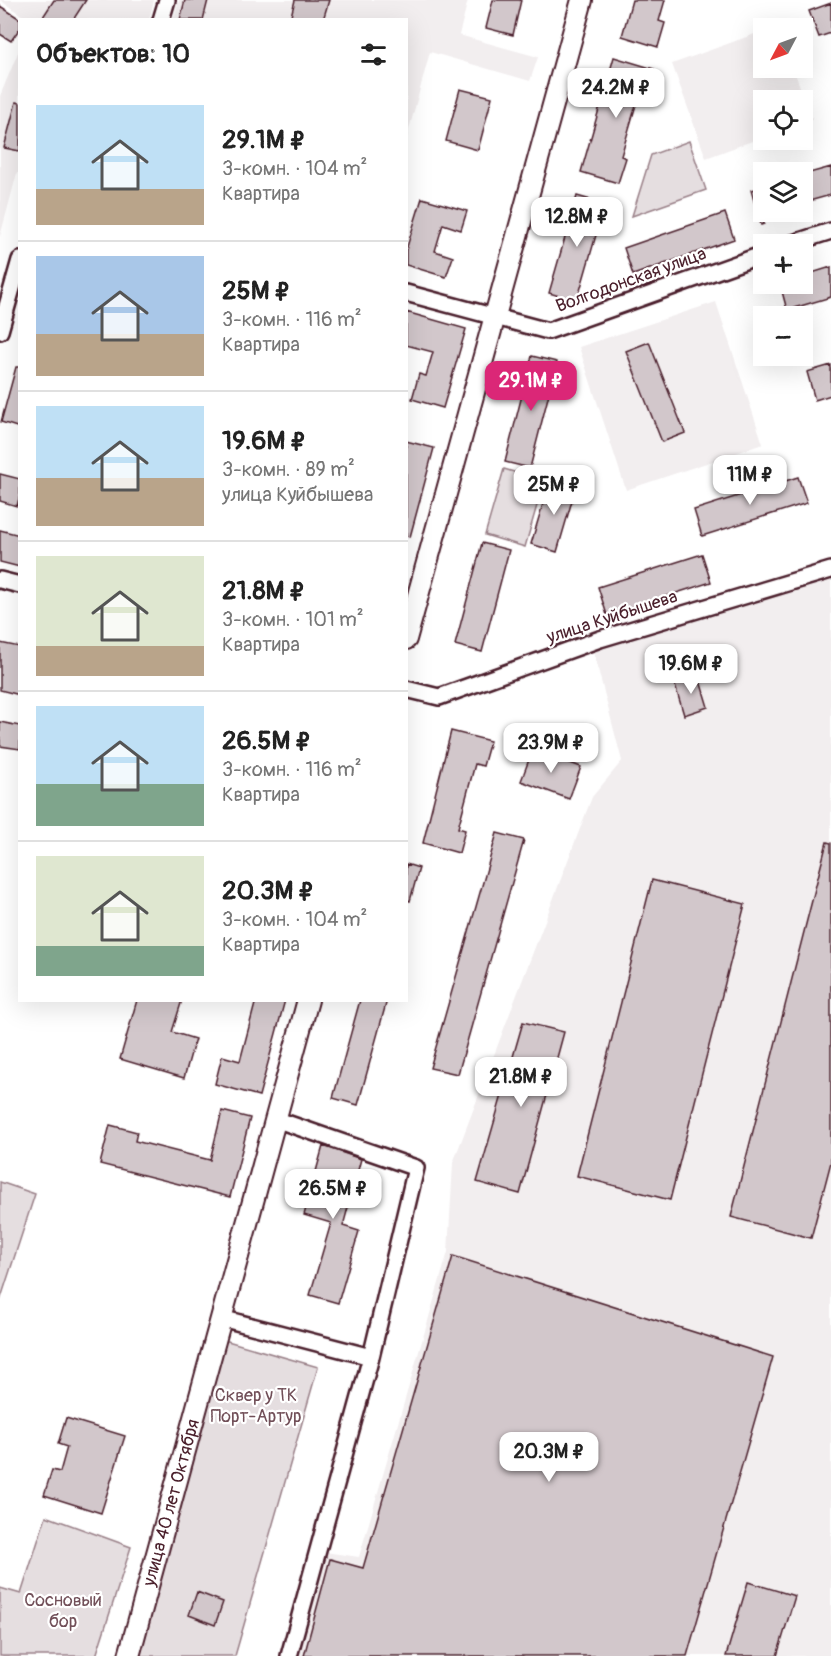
<!DOCTYPE html>
<html lang="ru">
<head>
<meta charset="utf-8">
<style>
  :root { --surface:#fff; --page:#f6f6f6; --text:#222; --muted:#767676; --line:#e0e0e0; --accent:#db2777 }
  body { margin:0; font-family:Pangolin,sans-serif; background:var(--page); color:var(--text); height:100vh; display:flex; flex-direction:column; font-size:22px; white-space:nowrap }
  * { box-sizing:border-box; margin:0 }
  p { font-size:20px; color:var(--muted) }
  .icon { flex:none; width:33px; height:33px; fill:none; stroke:currentColor; stroke-width:2; stroke-linecap:round; stroke-linejoin:round }
  .map { position:relative; flex:1; overflow:hidden }
  .panel { position:absolute; left:18px; top:18px; width:390px; height:984px; display:flex; flex-direction:column; background:var(--surface); border-radius:0px; box-shadow:0 6px 24px #0002 }
  .panel>* { flex:none }
  .needle { width:39px; rotate:229deg }
  .tools { position:absolute; left:753px; top:18px; display:grid; gap:12px }
  .tools a { display:grid; place-items:center; width:60px; height:60px; border-radius:0px; background:var(--surface); box-shadow:0 6px 24px #0002; font-size:30px }
  .price { position:absolute; translate:-50% -51px; padding:0 14px; border-radius:12px; background:#fff; color:#222; font-size:20px; line-height:39px; filter:drop-shadow(0 2px 3px #0008) }
  .price::after { content:''; position:absolute; left:50%; top:36px; width:18px; height:14px; margin-left:-9px; background:inherit; clip-path:polygon(0 0,100% 0,50% 100%) }
  .price.active { background:var(--accent); color:#fff }
  ul { padding:0; list-style:none }
  li { display:flex; align-items:center; gap:18px; height:150px; padding:0 18px }
  li+li { border-top:2px solid var(--line) }
  li span { display:grid; place-items:center; flex:none; width:168px; height:120px; border-radius:0px; color:#555 }
  li>.icon { margin-inline-start:auto }
  span .icon { width:72px; height:72px; fill:#fffc; stroke-width:1 }
  li b { font-size:26px }
  h2 { display:flex; justify-content:space-between; align-items:center; height:72px; padding:0 18px; font-size:26px }
  .map>svg:first-child { display:block }
</style>
</head>
<body>
<div class="map">
<svg width="831" height="1656" viewBox="0 0 831 1656">
  <rect width="100%" height="100%" fill="#fff"/>
  <filter id="ink" filterUnits="userSpaceOnUse"><feTurbulence type="fractalNoise" baseFrequency=".0167" numOctaves="2"/><feDisplacementMap in="SourceGraphic" scale="12" xChannelSelector="R" yChannelSelector="G"/><feConvolveMatrix kernelMatrix="1 2 1 2 8 2 1 2 1" color-interpolation-filters="sRGB"/></filter>
  <g filter="url(#ink)">
    <!-- built -->
    <path fill="#f2eeef" d="M 0,0 L 154,0 L 149,20 L 27,19 Z
      M 179,0 L 468,0 L 459,35 L 538,57 L 530,81 L 430,52 L 407,137 L 406,20 L 173,20 Z
      M 763,31 L 764,68 L 793,68 L 812,119 L 803,122 L 802,100 L 764,100 L 763,137 L 706,158 L 672,64 Z
      M 19,50 L 19,173 L 17,173 L 0,237 L 0,96 Z
      M 716,302 L 763,444 L 626,490 L 579,347 Z
      M 831,579 L 831,1656 L 297,1656 L 325,1552 L 359,1557 L 448,1252 L 453,1163 L 592,797 L 622,761 L 593,650 Z"/>
    <!-- green -->
    <path fill="#e5dee0" stroke="#987e86" stroke-width="1.5" d="M 689,141 L 706,190 L 632,216 L 651,155 Z
      M 504,469 L 544,481 L 525,547 L 485,535 Z
      M 0,1182 L 35,1194 L 0,1301 Z
      M 224,1340 L 318,1367 L 235,1656 L 139,1656 Z
      M 46,1516 L 131,1547 L 96,1656 L 0,1656 L 0,1588 L 21,1594 Z"/>
    <!-- building -->
    <path fill="#d2c7cb" stroke="#4a1f2b" stroke-width="1.5" d="M 54,0 L 86,0 L 73,20 L 41,20 Z
      M 185,0 L 208,0 L 203,20 L 180,20 Z
      M 295,0 L 329,0 L 323,20 L 290,20 Z
      M 493,0 L 521,0 L 513,35 L 486,28 Z
      M 632,0 L 665,0 L 659,21 L 665,23 L 658,47 L 622,36 Z
      M 831,3 L 831,33 L 819,37 L 809,11 Z
      M 0,6 L 20,19 L 20,28 L 11,41 L 0,34 Z
      M 614,57 L 654,69 L 645,99 L 638,98 L 621,156 L 626,158 L 618,183 L 581,172 Z
      M 460,89 L 492,97 L 478,150 L 446,141 Z
      M 16,102 L 20,103 L 20,151 L 4,148 Z
      M 831,167 L 831,195 L 802,203 L 802,175 Z
      M 764,187 L 764,224 L 761,225 L 751,190 Z
      M 577,196 L 605,204 L 577,301 L 549,293 Z
      M 422,198 L 467,211 L 461,230 L 443,224 L 435,251 L 453,257 L 446,277 L 406,265 L 406,250 Z
      M 725,213 L 734,239 L 633,275 L 624,248 Z
      M 831,267 L 831,297 L 787,310 L 780,284 L 802,284 L 802,276 Z
      M 406,312 L 466,329 L 443,408 L 412,399 L 419,374 L 426,376 L 433,352 L 406,345 Z
      M 649,342 L 685,433 L 662,442 L 626,351 Z
      M 532,356 L 557,362 L 530,468 L 505,462 Z
      M 831,365 L 831,395 L 815,400 L 807,372 Z
      M 16,367 L 20,367 L 20,428 L 1,422 Z
      M 406,441 L 434,448 L 410,537 L 406,536 Z
      M 0,474 L 20,479 L 20,495 L 17,506 L 0,501 Z
      M 798,477 L 807,503 L 702,536 L 694,510 Z
      M 550,480 L 576,487 L 557,552 L 531,544 Z
      M 0,530 L 20,535 L 20,567 L 0,562 Z
      M 482,543 L 509,550 L 482,652 L 455,645 Z
      M 702,554 L 711,582 L 607,615 L 598,587 Z
      M 0,643 L 20,647 L 20,695 L 0,690 Z
      M 698,674 L 708,707 L 684,715 L 674,682 Z
      M 0,722 L 20,726 L 20,749 L 0,746 Z
      M 451,731 L 490,741 L 483,766 L 475,764 L 458,828 L 465,830 L 459,853 L 423,843 Z
      M 533,749 L 581,767 L 569,799 L 521,781 Z
      M 497,833 L 524,840 L 458,1074 L 430,1068 Z
      M 827,842 L 831,843 L 831,1162 L 811,1238 L 731,1217 Z
      M 406,864 L 419,868 L 410,901 L 406,900 Z
      M 652,880 L 745,904 L 670,1200 L 577,1176 Z
      M 137,1000 L 182,1000 L 172,1032 L 195,1039 L 184,1078 L 120,1059 Z
      M 256,1000 L 285,1000 L 259,1096 L 215,1084 L 222,1056 L 240,1061 Z
      M 360,1000 L 387,1000 L 358,1105 L 333,1098 Z
      M 523,1022 L 564,1032 L 520,1194 L 477,1182 Z
      M 222,1111 L 250,1118 L 230,1197 L 100,1164 L 110,1125 L 137,1132 L 135,1141 L 210,1160 Z
      M 323,1146 L 361,1159 L 343,1226 L 359,1231 L 338,1303 L 310,1295 L 331,1223 L 304,1215 Z
      M 453,1256 L 773,1357 L 687,1656 L 304,1656 L 330,1559 L 363,1568 Z
      M 66,1418 L 125,1436 L 101,1513 L 44,1495 L 52,1470 L 60,1472 L 67,1447 L 58,1444 Z
      M 748,1582 L 795,1596 L 777,1656 L 726,1656 Z
      M 197,1592 L 223,1602 L 215,1625 L 189,1615 Z"/>
    <g fill="none" stroke-linecap="round" stroke-linejoin="round">
      <defs>
        <path id="minor" d="M 161,20 L 167,0
          M 790,244 L 831,231
          M 406,293 L 548,331 L 764,254
          M 0,331 L 20,260
          M 0,580 L 20,585
          M 406,689 L 439,697 L 600,639 L 831,570
          M 275,1119 L 416,1168 L 371,1357
          M 221,1318 L 371,1357 L 289,1656"/>
        <g id="major">
          <path d="M 406,639 L 582,0"/>
          <path id="s1" d="M 129,1656 L 308,1000"/>
        </g>
      </defs>
      <!-- minor casing -->
      <use href="#minor" stroke="#4a1f2b" stroke-width="20"/>
      <!-- major casing -->
      <use href="#major" stroke="#4a1f2b" stroke-width="24"/>
      <!-- minor -->
      <use href="#minor" stroke="#fff" stroke-width="15"/>
      <!-- major -->
      <use href="#major" stroke="#fff" stroke-width="20"/>
    </g>
  </g>
  <g text-anchor="middle" dominant-baseline="central" stroke-width="4.5" stroke-linejoin="round" paint-order="stroke">
    <!-- street labels -->
    <g font-size="18" fill="#4a1f2b" stroke="#fff">
      <text transform="translate(631 280) rotate(-20)">Волгодонская улица</text>
      <text transform="translate(612 617) rotate(-18)">улица Куйбышева</text>
      <text stroke="none"><textPath href="#s1" startOffset="159">улица 40 лет Октября</textPath></text>
    </g>
    <!-- park labels -->
    <g font-size="18" fill="#714f58" stroke="#fff">
      <text x="256" y="1395">Сквер у ТК<tspan x="256" dy="21">Порт-Артур</tspan></text>
      <text x="63" y="1600">Сосновый<tspan x="63" dy="21">бор</tspan></text>
    </g>
  </g>
</svg>
<div class="tools">
<a><svg class="needle" viewBox="-14 -14 28 28"><path d="M0-13l5 13h-10z" fill="#e53935"/><path d="M0 13l5-13h-10z" fill="#767676"/></svg></a>
<a><svg class="icon" aria-label="locate" viewBox="0 0 24 24"><circle cx="12" cy="12" r="6"/><path d="M12 2v4M12 18v4M2 12h4M18 12h4"/></svg></a>
<a><svg class="icon" aria-label="layers" viewBox="0 0 24 24"><path d="M12 4l9 5-9 5-9-5zM3 14l9 5 9-5"/></svg></a>
<a>+</a>
<a>−</a>
</div>
<b class="price" style="left:616px;top:119px">24.2M ₽</b>
<b class="price" style="left:577px;top:248px">12.8M ₽</b>
<b class="price active" style="left:531px;top:412px">29.1M ₽</b>
<b class="price" style="left:750px;top:506px">11M ₽</b>
<b class="price" style="left:554px;top:516px">25M ₽</b>
<b class="price" style="left:691px;top:695px">19.6M ₽</b>
<b class="price" style="left:551px;top:774px">23.9M ₽</b>
<b class="price" style="left:521px;top:1108px">21.8M ₽</b>
<b class="price" style="left:333px;top:1220px">26.5M ₽</b>
<b class="price" style="left:549px;top:1483px">20.3M ₽</b>
<section class="panel">
<h2>Объектов: 10<svg class="icon" aria-label="filters" viewBox="0 0 24 24"><path d="M4 7h16M4 17h16"/><circle cx="9" cy="7" r="2"/><circle cx="15" cy="17" r="2"/></svg></h2>
<ul>
<li><span style="background:linear-gradient(#bfe0f5 70%,#b9a48a 0)"><svg class="icon" aria-label="home" viewBox="0 0 24 24"><path d="M3 11l9-7 9 7M6 9v11h12V9"/></svg></span><div><b>29.1M ₽</b><p>3-комн. · 104 m²</p><p>Квартира</p></div></li>
<li><span style="background:linear-gradient(#a9c7e8 65%,#b9a48a 0)"><svg class="icon" aria-label="home" viewBox="0 0 24 24"><path d="M3 11l9-7 9 7M6 9v11h12V9"/></svg></span><div><b>25M ₽</b><p>3-комн. · 116 m²</p><p>Квартира</p></div></li>
<li><span style="background:linear-gradient(#bfe0f5 60%,#b9a48a 0)"><svg class="icon" aria-label="home" viewBox="0 0 24 24"><path d="M3 11l9-7 9 7M6 9v11h12V9"/></svg></span><div><b>19.6M ₽</b><p>3-комн. · 89 m²</p><p>улица Куйбышева</p></div></li>
<li><span style="background:linear-gradient(#dfe7d0 75%,#b9a48a 0)"><svg class="icon" aria-label="home" viewBox="0 0 24 24"><path d="M3 11l9-7 9 7M6 9v11h12V9"/></svg></span><div><b>21.8M ₽</b><p>3-комн. · 101 m²</p><p>Квартира</p></div></li>
<li><span style="background:linear-gradient(#bfe0f5 65%,#7fa58c 0)"><svg class="icon" aria-label="home" viewBox="0 0 24 24"><path d="M3 11l9-7 9 7M6 9v11h12V9"/></svg></span><div><b>26.5M ₽</b><p>3-комн. · 116 m²</p><p>Квартира</p></div></li>
<li><span style="background:linear-gradient(#dfe7d0 75%,#7fa58c 0)"><svg class="icon" aria-label="home" viewBox="0 0 24 24"><path d="M3 11l9-7 9 7M6 9v11h12V9"/></svg></span><div><b>20.3M ₽</b><p>3-комн. · 104 m²</p><p>Квартира</p></div></li>
</ul>
</section>
</div>
</body>
</html>
